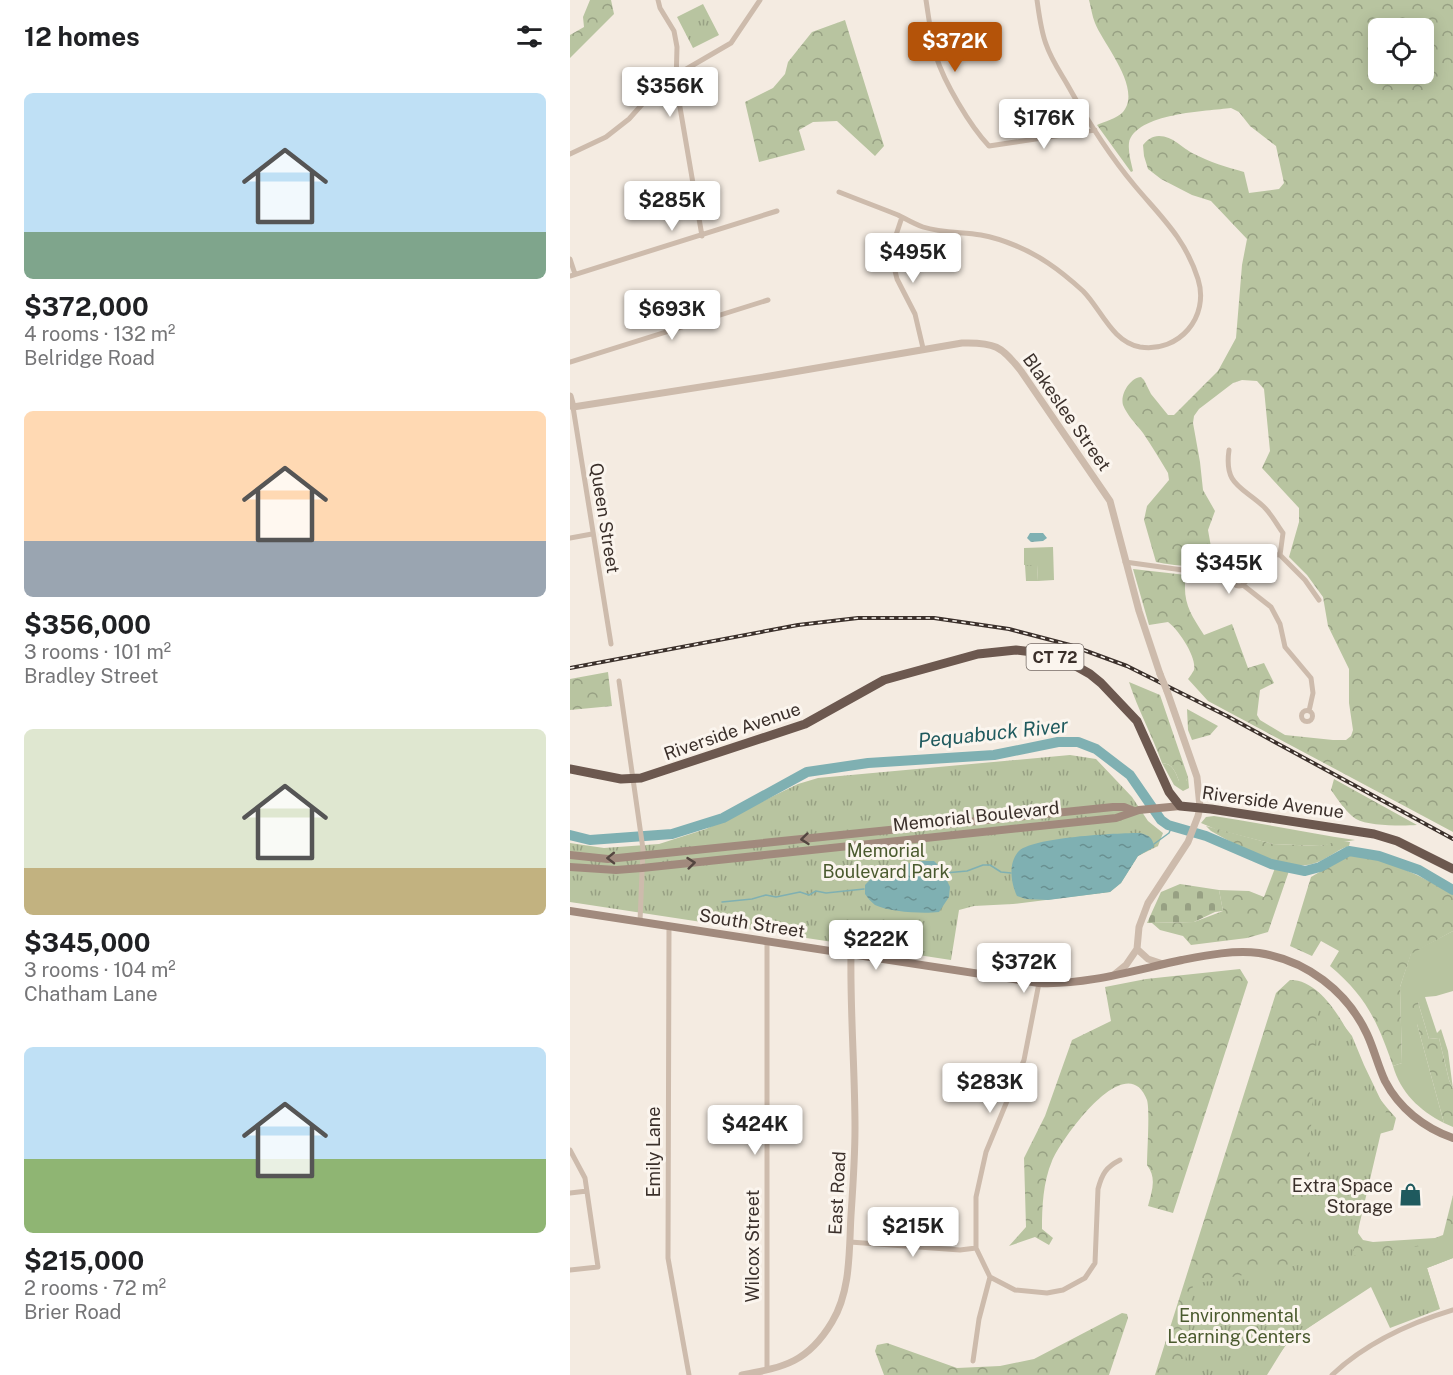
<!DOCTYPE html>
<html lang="en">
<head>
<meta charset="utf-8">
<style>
  :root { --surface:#fff; --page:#f6f6f6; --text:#202124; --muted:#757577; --accent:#b45309 }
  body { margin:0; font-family:"Public Sans",sans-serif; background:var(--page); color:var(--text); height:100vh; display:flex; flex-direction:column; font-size:22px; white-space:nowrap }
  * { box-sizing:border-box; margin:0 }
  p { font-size:20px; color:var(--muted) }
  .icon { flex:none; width:33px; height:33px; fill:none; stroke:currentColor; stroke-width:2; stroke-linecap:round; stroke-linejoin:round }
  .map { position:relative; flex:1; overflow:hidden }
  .side { display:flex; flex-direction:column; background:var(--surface); width:570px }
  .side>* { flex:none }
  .controls { position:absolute; left:798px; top:18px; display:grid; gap:12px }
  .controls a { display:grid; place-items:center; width:66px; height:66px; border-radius:9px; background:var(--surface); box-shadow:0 3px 15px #0003; font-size:30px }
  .price { position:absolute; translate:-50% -51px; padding:0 14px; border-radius:6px; background:#fff; color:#222; font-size:20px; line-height:39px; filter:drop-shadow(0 2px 3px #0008) }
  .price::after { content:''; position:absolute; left:50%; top:36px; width:18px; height:14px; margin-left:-9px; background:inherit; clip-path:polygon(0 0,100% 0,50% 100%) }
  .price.selected { background:var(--accent); color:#fff }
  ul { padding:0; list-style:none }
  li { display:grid; align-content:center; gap:12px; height:318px; padding:0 24px }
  li span { display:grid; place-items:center; height:186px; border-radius:9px; color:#555 }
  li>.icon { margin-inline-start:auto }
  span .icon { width:108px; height:108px; fill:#fffc; stroke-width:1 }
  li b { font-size:26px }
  h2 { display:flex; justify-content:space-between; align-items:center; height:72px; padding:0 24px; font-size:26px }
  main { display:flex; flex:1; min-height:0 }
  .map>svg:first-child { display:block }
</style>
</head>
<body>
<main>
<section class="side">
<h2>12 homes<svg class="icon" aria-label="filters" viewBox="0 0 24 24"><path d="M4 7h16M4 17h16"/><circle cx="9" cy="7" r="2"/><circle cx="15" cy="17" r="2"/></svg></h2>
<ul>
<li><span style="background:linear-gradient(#bfe0f5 75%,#7fa58c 0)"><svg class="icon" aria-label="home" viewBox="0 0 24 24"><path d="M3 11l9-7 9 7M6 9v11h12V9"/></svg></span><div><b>$372,000</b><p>4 rooms · 132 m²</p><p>Belridge Road</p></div></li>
<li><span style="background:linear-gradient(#ffd9b3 70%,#9aa5b1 0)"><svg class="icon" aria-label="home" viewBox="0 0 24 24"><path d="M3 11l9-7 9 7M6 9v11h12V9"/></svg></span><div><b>$356,000</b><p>3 rooms · 101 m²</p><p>Bradley Street</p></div></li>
<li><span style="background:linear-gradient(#dfe7d0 75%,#c2b280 0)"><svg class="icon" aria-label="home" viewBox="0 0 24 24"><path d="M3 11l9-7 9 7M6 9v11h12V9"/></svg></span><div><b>$345,000</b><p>3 rooms · 104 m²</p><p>Chatham Lane</p></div></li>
<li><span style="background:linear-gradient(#bfe0f5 60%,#8fb573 0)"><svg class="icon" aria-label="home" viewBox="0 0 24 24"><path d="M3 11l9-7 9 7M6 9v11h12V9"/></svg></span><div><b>$215,000</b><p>2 rooms · 72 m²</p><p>Brier Road</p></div></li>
</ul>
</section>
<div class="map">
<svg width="883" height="1375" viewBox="0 0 883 1375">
  <defs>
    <pattern id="forest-crowns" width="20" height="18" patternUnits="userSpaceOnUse" patternTransform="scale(1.5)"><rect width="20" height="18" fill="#b8c4a0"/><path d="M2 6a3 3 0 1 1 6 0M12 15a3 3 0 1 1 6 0" fill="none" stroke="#97a083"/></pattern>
    <pattern id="cemetery-stones" width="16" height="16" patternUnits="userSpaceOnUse" patternTransform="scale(1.5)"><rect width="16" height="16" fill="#b8c4a0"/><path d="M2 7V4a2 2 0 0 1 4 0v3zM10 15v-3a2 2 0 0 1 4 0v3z" fill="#97a083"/></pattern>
    <pattern id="park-tufts" width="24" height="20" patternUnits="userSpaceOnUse" patternTransform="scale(1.5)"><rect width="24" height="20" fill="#b8c4a0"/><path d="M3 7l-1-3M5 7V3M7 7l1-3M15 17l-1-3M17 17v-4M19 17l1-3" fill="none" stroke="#97a083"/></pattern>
    <pattern id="water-ripples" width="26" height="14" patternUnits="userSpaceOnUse" patternTransform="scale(1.5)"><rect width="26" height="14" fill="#7fb0b2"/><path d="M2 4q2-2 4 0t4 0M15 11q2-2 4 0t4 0" fill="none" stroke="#699091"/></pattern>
  </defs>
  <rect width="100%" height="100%" fill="#f4ebe1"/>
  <!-- grass -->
  <path fill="#b8c4a0" d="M 483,547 L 484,580 L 468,581 L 467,565 L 454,565 L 454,548 Z
    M 592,763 C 603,764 605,771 609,781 L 616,781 L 618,777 L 619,788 L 613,791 L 604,785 Z
    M 644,816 C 691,823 737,833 785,840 L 750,846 L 703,844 L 645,829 L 631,823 L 636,817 Z
    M 883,931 L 883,991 L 866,996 L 855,997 L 867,1033 L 871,1029 L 878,1051 L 883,1089 L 879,1080 L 869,1038 L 859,1039 L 848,1002 L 847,1024 L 874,1123 C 849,1110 831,1093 823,1066 L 832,1063 L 830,987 L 841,953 Z"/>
  <!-- forest -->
  <path fill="url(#forest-crowns)" fill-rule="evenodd" d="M 20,0 L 41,0 L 44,14 L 0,58 L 0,35 L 14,27 L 13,17 Z
    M 519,0 L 883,0 L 883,832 L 638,701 L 618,679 C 619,678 623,672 624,670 C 627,657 608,629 598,622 L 579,625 L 563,569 L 616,575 C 612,602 620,613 634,635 L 662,624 L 678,668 L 694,663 L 704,683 L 690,690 L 687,715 L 690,720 L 715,735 L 763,740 L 776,740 L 781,736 L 783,730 L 779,703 L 779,669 L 758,626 L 753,597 L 737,575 L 719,557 L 729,522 L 729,508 L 692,468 L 700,451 L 694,389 L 687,381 L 672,380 L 663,383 L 629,409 L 624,416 L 623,423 L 630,462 L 633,490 L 645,511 L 638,530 L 643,558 C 621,569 609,566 586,562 L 574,520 L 577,506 L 599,480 L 598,473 C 590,460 582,446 573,433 C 566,424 557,415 553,405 C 550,394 560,378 571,377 L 574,380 L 581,394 L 598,415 L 604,415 L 648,371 L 666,338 L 672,265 L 677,239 L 641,201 L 622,195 L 591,179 L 578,169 L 574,156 L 573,145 C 577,140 582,136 589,136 C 603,136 612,148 624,154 C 640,162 656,167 674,172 L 679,193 L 709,189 L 714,183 L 706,146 L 680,126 L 669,112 L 661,108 C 638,111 565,113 559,143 C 558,152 561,162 563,171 L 561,172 L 527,125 C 534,122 547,118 552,113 C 574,90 533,44 525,23 C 522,16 521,7 519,0 ZM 808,28 L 854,28 L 854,74 L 808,74 Z
    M 275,20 L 314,146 L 305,156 L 267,121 L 243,122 L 229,130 L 235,150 L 189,162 L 175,102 L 203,88 L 215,74 L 218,62 L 242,32 Z
    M 38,672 L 42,706 L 0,710 L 0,679 Z
    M 559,682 L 590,695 L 618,777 L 616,781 L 609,781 C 605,771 603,764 592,763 C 582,735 568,710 559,682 Z
    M 617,709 L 648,726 L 640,735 L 622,740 L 618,730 Z
    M 764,779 L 847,825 C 832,826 798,826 786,819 C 776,812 768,800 761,790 Z
    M 636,826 L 703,844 L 750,846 L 770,841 L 780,842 L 779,846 C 766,850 755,861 742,864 C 711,872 667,845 641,831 Z
    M 785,854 C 821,861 851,876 883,894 L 883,931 L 841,954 L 830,987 L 832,1063 L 823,1066 C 808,1023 797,997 760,966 L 769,951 L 751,941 L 742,956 L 720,946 L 741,877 L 775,857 Z
    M 705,868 L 719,871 L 698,932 L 677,938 L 621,945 L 613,936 L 590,930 L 582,923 L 624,922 L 653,911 L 649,890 L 679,891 L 694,897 Z
    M 670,969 L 678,982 L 603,1213 L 578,1206 C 582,1191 587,1178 577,1165 C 577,1152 580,1110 577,1100 C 557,1046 491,1139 482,1161 C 473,1182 472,1207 472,1229 L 483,1238 L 479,1245 L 465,1237 L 439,1246 L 456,1227 L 454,1158 L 475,1116 L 502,1040 L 541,1021 L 535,987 L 576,979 Z
    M 720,980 C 748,979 773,1019 782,1042 C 787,1053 790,1065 796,1076 C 804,1092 814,1105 826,1118 L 823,1130 L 809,1134 L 789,1222 L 788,1233 L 793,1240 L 803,1242 L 865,1238 L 873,1235 L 883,1195 L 883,1258 L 857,1268 L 868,1304 L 800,1285 L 719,1341 L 694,1375 L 585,1375 L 706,993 Z
    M 841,1002 L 848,1002 L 859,1039 L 869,1038 L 879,1080 L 883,1089 L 883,1127 L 874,1123 Z
    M 552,1313 L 557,1314 L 558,1318 L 539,1375 L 314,1375 L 305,1351 L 307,1345 L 317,1343 L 387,1368 L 430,1366 L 464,1359 Z"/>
  <!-- cemetery -->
  <path fill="url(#cemetery-stones)" d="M 610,884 L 649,890 L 653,911 L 645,912 L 624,922 L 577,923 L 591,892 Z"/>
  <!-- park -->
  <path fill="url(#park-tufts)" d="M 133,4 L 149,35 L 123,48 L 107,17 Z
    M 455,565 L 467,565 L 468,581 L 456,581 Z
    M 500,755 L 526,759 L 562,797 L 578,821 L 593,833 L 588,846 L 568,856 L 551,883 L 540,892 L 443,904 L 404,906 L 389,910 L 381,960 L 0,902 L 0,843 L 34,848 L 89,844 L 136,829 L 228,784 L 248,778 Z
    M 748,992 L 782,1036 L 794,1065 L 816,1111 L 782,1256 L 883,1241 L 883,1258 L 857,1268 L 870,1309 L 820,1328 L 801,1287 L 718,1341 L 697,1375 L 614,1375 L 623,1284 L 734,1264 Z"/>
  <!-- water -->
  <path fill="url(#water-ripples)" d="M 460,533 L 473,533 L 477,538 L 473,541 L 461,542 L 457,538 Z
    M 570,833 C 578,835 583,837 584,847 L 568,856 L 551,883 L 540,892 L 478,900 L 456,899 L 447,896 C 441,883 438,864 448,852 C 460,837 548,833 570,833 Z
    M 353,861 L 364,861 L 371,868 L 380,887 L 379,897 L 369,912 C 353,914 319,912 305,905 C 301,902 298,898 295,894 L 295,885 C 309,869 332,864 353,861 Z"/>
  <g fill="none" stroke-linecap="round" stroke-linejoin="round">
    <!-- stream -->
    <path stroke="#7fb0b2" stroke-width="1.5" d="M 584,844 L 599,833 L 602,826
      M 375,873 L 397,871 L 413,865 L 420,865 L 431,872 L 441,873
      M 152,902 L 182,899 L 196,895 L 206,897 L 230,892 L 239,895 L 246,891 L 256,893 L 294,889"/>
    <!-- river -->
    <path stroke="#7fb0b2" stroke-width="10" d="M 0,835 L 20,840 L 102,834 L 153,818 L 237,772 L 298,763 L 424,755 L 488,742 L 508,742 L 526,749 L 560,775 L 591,820 L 598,825 L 636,836 L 701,864 L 735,871 L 750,867 L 779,851 L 809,856 L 849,870 L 883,890"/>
    <!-- minor -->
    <path stroke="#cdbbac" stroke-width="5" d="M 88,0 L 90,8 L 104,31 L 107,47 L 106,84 L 132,236
      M 356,0 C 359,19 361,38 366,56 C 374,82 400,126 419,146 L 525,130
      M 0,154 L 36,137 L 59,119 L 84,91 L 106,75 L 161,43 L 190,0
      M 269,192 C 289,200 308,207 328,215 C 336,219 344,224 353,227 C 372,233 391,232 411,235 C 433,239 459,250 478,263 C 490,271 502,281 513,291 C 531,309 542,342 570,347 C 609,353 640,317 628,279 C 615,238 591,217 565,186 C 539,155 517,120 497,84 C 490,72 481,59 476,44 C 471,31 469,14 467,0
      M 332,217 L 322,247 L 323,263 L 327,279 L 345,314 L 353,348
      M 0,259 L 5,274
      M 0,276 L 207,211
      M 0,362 L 198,300
      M 3,407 L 41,644
      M 659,450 C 654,485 671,486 693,506 C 701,513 707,525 713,533 L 710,555
      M 0,538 L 22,534
      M 555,562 L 620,571 L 680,553 L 710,555 L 735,580 L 749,600
      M662 579a7 7 0 1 1 14 0a7 7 0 1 1-14 0Z
      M 673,585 L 701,607 L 710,624 L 715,647 L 741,678 L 743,693 L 739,711
      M 49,681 L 73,849 L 70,921
      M731.5 716a5.5 5.5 0 1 1 11 0a5.5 5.5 0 1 1-11 0Z
      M 99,926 L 98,1258 L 119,1375
      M 469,983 L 454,1060 L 416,1152 L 406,1197 L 406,1248 L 420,1277 L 445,1290 L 477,1293 L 493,1290 L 515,1278 L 525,1263 L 528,1189 C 532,1174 536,1167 550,1160
      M 0,1150 L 15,1178 L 28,1267 L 0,1270
      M 0,1193 L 17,1191
      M 280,1242 L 390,1250 L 406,1248
      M 403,1361 L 409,1319 L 420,1277
      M 197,1370 L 197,942
      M 762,1375 C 795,1344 840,1323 883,1310"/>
    <!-- tertiary -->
    <path stroke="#cdbbac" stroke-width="7" d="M 0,396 L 3,407 L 200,376 L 392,343 C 424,342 432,346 451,371 L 540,501 L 569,611 L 590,674
      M 567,949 L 578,959 L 593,964
      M 545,974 L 556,965 L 567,949 L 569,927 L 578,903 L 618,842 L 628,816 L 630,807 L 627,777 L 597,691
      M 172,1375 C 215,1367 238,1362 262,1322 C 281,1291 279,1250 281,1215 C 283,1186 285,1157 285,1128 C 285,1070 280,1012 281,954"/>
    <!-- secondary -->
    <path stroke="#a18a7d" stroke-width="8" d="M 0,855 L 38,859 L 543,807 L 554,807 L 564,811
      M 0,867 L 46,870 L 72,868 L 546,818 L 569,810 L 610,806
      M 0,911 L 469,983 C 517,985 565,970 612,960 C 638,955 663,950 689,953 C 736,960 777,991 797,1034 C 804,1049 808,1066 815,1081 C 829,1108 854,1128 883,1138"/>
    <!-- trunk -->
    <path stroke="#6c584f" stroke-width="9" d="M 0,769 L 51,779 L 71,778 L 235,724 L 314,680 L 408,654 L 446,650 L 471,653 L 497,661 L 520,674 L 531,683 L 567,721 L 599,792 L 610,806 L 641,809 L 804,834 L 827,841 L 883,869"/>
    <defs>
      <path id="rail" d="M 0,668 L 228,625 L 288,618 L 364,618 L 439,629 L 500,645 L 557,666 L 657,716 L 883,839"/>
    </defs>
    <!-- rail casing -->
    <use href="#rail" stroke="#3b302b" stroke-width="4"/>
    <!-- rail -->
    <use href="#rail" stroke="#fbf5ee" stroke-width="1.5" stroke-dasharray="4.5" stroke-linecap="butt"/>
    <!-- tertiary-bridge -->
    <path stroke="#cdbbac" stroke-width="7" d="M 590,674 L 597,691"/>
  </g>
  <!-- one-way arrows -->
  <defs><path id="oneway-chevron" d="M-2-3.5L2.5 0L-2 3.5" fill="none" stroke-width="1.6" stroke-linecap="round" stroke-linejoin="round" transform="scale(1.5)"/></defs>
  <g stroke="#544640">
    <use href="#oneway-chevron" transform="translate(235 839) rotate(174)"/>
    <use href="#oneway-chevron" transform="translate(41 858) rotate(179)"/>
    <use href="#oneway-chevron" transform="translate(121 863) rotate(-6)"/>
  </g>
  <!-- icons -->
  <defs>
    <symbol id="shop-bare" viewBox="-9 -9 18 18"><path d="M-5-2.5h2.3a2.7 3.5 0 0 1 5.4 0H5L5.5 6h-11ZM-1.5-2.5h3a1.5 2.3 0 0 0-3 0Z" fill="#1f5a5e" stroke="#fbf5ee" stroke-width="2.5" paint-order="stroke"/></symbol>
  </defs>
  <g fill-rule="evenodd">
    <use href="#shop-bare" x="824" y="1178" width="33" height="33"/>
  </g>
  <g text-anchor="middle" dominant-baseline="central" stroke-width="6" stroke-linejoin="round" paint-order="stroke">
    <!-- shield labels -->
    <rect fill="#fbf5ee" stroke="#756b66" stroke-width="1.5" x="456.5" y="644" width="57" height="26" rx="4.5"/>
    <g font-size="16" font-weight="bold" fill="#3b302b">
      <text x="485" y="657">CT 72</text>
    </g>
    <!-- street labels -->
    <g font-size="18" fill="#3b302b" stroke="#fbf5ee">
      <text transform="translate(497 412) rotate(55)">Blakeslee Street</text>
      <text transform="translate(35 518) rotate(81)">Queen Street</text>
      <text transform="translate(162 731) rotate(-19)">Riverside Avenue</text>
      <text transform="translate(703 802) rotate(8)">Riverside Avenue</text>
      <text transform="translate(406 816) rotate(-6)">Memorial Boulevard</text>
      <text transform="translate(182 923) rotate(9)">South Street</text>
      <text transform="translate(83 1152) rotate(-90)">Emily Lane</text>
      <text transform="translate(267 1193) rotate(-87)">East Road</text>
      <text transform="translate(182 1246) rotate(-90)">Wilcox Street</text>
    </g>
    <!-- park labels -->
    <g font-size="18" fill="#4a5a2e" stroke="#fbf5ee">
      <text x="316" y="850">Memorial<tspan x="316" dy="21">Boulevard Park</tspan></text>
      <text x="669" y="1315">Environmental<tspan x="669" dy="21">Learning Centers</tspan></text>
    </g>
    <!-- poi labels -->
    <g font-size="18" fill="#3b302b" stroke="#fbf5ee" text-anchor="end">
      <text x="823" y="1185">Extra Space<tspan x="823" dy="21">Storage</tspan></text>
    </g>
    <!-- water labels -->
    <g font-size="20" font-style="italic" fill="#1f5a5e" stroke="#fbf5ee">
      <text transform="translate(423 733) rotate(-6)">Pequabuck River</text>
    </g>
  </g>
</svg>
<div class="controls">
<a><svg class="icon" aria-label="locate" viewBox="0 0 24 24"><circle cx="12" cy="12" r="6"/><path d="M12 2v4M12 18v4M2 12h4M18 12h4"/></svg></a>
</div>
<b class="price selected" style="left:385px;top:73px">$372K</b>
<b class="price" style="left:100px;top:118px">$356K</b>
<b class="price" style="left:474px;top:150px">$176K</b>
<b class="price" style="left:102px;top:232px">$285K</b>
<b class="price" style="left:343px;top:284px">$495K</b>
<b class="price" style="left:102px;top:341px">$693K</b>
<b class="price" style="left:659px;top:595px">$345K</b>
<b class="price" style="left:306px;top:971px">$222K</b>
<b class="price" style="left:454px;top:994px">$372K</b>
<b class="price" style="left:420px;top:1114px">$283K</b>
<b class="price" style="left:185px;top:1156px">$424K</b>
<b class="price" style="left:343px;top:1258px">$215K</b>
</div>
</main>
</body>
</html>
